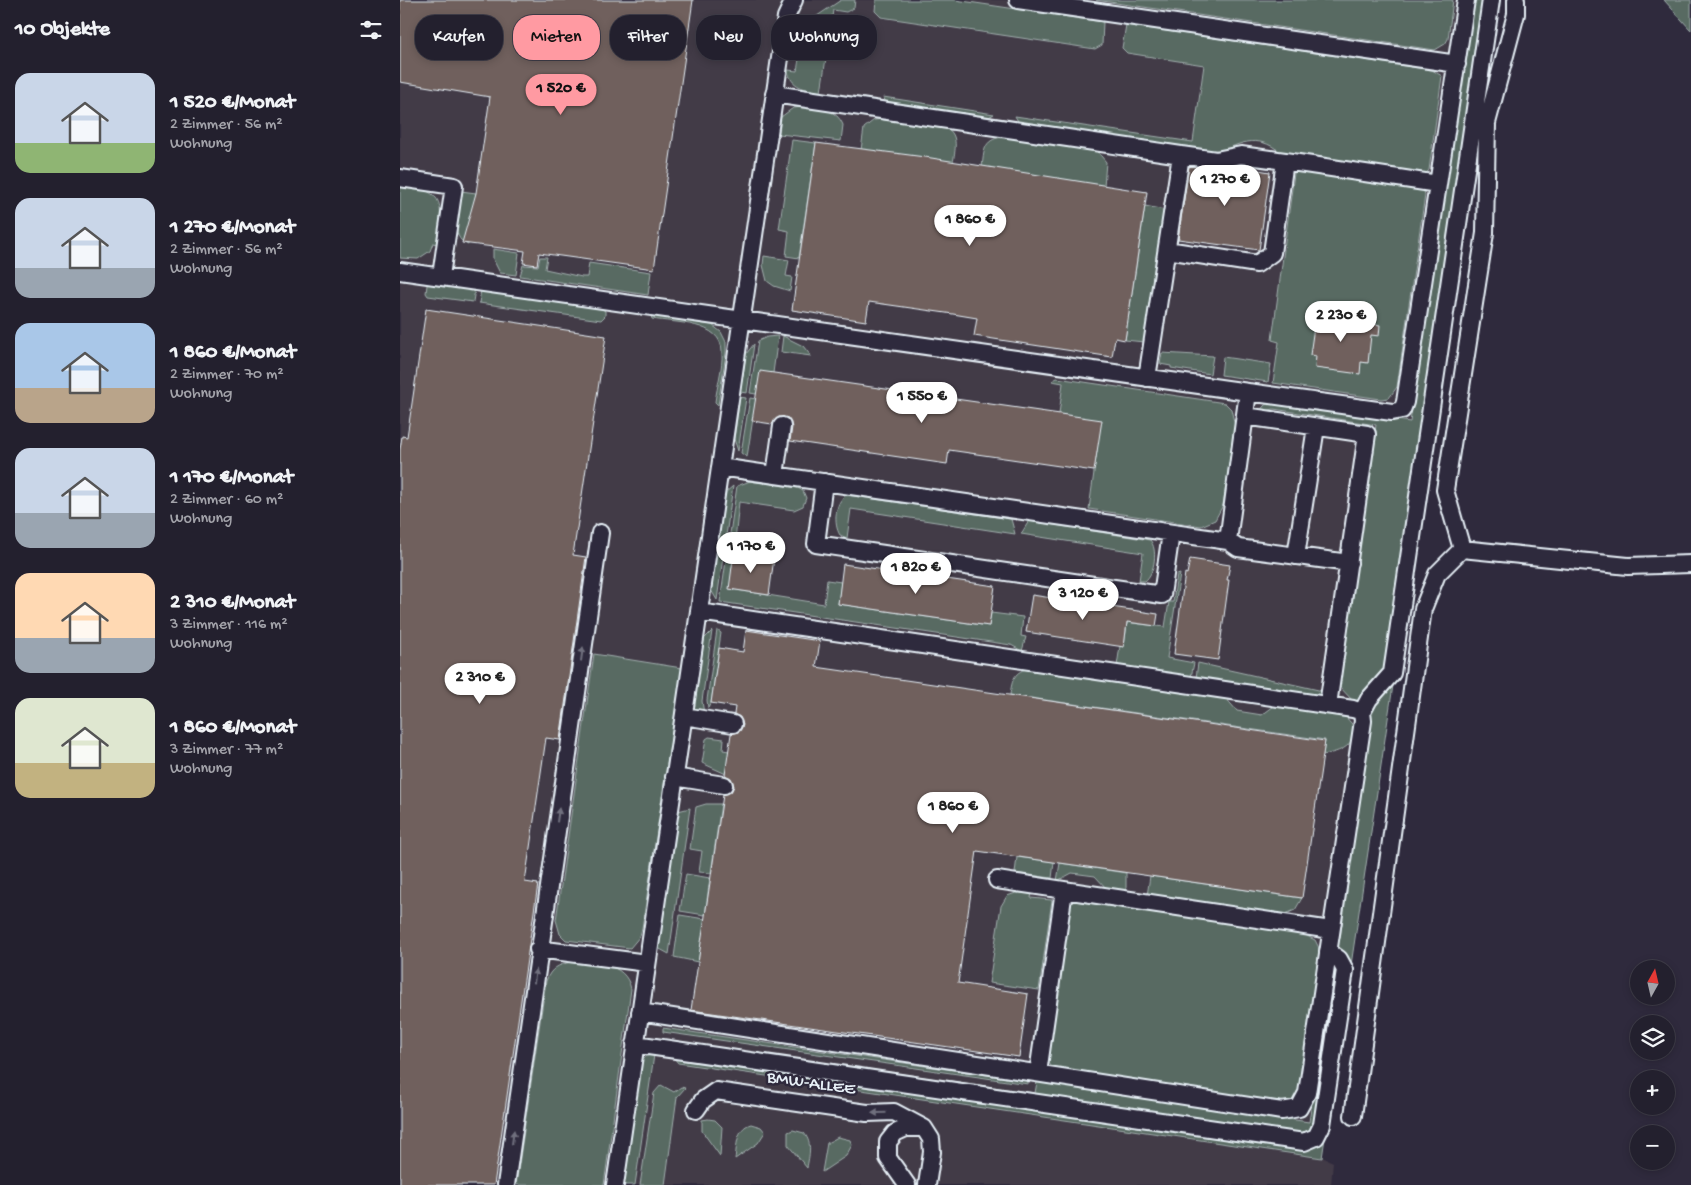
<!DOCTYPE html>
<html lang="de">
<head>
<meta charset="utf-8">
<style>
  :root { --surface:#23202e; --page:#2b2836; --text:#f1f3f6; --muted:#a3a3aa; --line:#403e4a; --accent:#ff9aa2 }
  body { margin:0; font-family:"Gochi Hand",sans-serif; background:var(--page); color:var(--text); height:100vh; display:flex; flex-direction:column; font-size:19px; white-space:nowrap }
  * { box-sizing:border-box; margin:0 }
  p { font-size:16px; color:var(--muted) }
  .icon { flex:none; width:28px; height:28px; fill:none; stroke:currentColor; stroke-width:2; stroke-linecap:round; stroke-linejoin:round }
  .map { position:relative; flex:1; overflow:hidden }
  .details { display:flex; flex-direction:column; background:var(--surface); width:400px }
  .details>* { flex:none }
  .banner { position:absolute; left:15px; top:15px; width:475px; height:45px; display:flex; gap:10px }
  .needle { width:32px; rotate:8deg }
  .buttons { position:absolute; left:1230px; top:960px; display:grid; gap:10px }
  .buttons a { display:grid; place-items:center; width:45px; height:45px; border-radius:50%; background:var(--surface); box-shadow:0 2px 8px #0003,0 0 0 1px var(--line); font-size:25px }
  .price { position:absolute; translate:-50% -42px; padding:0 11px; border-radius:18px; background:#fff; color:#222; font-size:16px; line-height:32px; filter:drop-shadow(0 1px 2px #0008) }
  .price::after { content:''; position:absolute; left:50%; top:30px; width:15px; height:11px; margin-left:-8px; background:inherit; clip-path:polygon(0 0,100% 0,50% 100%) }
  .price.on { background:var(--accent); color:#111 }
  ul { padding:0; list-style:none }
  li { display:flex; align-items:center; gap:15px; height:125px; padding:0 15px }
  li span { display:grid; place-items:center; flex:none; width:140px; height:100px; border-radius:15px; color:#555 }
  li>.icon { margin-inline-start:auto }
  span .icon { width:60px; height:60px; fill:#fffc; stroke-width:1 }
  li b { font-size:21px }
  h2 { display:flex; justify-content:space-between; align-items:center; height:60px; padding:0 15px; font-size:21px }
  .chip { padding:0 18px; border-radius:20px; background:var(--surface); box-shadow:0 2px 8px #0003,0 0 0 1px var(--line); font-size:18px; line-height:45px }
  .chip.on { background:var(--accent); color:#111 }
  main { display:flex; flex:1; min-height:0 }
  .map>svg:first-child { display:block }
</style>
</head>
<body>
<main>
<section class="details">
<h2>10 Objekte<svg class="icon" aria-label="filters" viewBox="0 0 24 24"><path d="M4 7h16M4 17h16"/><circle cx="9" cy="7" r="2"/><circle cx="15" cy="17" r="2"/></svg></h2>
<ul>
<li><span style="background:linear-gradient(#c9d6e8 70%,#8fb573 0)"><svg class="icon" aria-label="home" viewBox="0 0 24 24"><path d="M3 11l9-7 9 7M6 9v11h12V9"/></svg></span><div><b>1 520 €/Monat</b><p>2 Zimmer · 56 m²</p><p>Wohnung</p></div></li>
<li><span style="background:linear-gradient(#c9d6e8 70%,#9aa5b1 0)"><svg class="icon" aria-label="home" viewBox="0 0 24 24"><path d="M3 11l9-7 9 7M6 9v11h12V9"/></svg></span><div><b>1 270 €/Monat</b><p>2 Zimmer · 56 m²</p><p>Wohnung</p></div></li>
<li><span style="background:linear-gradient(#a9c7e8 65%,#b9a48a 0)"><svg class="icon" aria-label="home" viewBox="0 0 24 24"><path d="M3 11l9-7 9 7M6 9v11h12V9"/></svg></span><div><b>1 860 €/Monat</b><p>2 Zimmer · 70 m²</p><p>Wohnung</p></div></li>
<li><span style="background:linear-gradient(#c9d6e8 65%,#9aa5b1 0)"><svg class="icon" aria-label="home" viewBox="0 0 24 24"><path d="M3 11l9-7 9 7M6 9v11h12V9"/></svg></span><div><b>1 170 €/Monat</b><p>2 Zimmer · 60 m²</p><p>Wohnung</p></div></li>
<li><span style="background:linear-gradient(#ffd9b3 65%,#9aa5b1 0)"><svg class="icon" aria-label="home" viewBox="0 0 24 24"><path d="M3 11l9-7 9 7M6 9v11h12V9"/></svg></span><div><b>2 310 €/Monat</b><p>3 Zimmer · 116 m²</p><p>Wohnung</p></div></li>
<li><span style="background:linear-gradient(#dfe7d0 65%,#c2b280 0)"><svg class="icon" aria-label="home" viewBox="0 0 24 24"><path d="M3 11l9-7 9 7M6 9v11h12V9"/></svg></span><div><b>1 860 €/Monat</b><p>3 Zimmer · 77 m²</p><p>Wohnung</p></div></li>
</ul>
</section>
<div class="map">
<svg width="1291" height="1185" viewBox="0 0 1291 1185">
  <rect width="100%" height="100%" fill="#2f2a3d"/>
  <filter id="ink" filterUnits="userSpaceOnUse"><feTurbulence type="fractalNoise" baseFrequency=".02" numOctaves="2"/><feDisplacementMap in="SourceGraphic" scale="10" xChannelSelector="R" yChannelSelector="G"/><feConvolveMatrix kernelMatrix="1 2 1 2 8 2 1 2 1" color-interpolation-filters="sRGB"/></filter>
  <g filter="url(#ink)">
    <!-- built -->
    <path fill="#423a47" d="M 0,0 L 1096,0 L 922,1157 L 933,1162 L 931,1185 L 0,1185 Z"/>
    <!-- green -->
    <path fill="#596a62" stroke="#a0aead" d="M 441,0 L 455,0 L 454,8 L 446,12 L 433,10 L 421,92 C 406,90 390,87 388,70 L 397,71 L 405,24 Z
      M 476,0 L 555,0 L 703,22 L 702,45 L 695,49 L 481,17 L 475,11 Z
      M 696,0 L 1053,0 L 1048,39 L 1045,44 L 1035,50 Z
      M 1072,0 L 1096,0 L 922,1158 L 278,1063 L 261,1042 L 264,1040 L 635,1093 L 637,1082 L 909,1122 L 936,943 L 940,939 L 973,704 L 953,701 L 938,685 L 976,425 L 874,409 L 860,412 C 863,405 867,403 875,401 L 1010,422 Z
      M 1264,0 L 1291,0 L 1291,30 L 1290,29 Z
      M 726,25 L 1032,70 L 1042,76 L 1029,170 L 1025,175 L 885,156 C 860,133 843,141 816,154 L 619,123 L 615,116 L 793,142 L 804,65 L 727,53 L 722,48 Z
      M 483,97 L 594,114 L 587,118 L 486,102 Z
      M 403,107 C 419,109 436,108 443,125 L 441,141 L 379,134 L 381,117 L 393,108 Z
      M 483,119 L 547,128 C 559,136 555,150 553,163 L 461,150 L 464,128 L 474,120 Z
      M 602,137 L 697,151 L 706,162 L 704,186 L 582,168 C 584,151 583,140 602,137 Z
      M 392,140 L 416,143 L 399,258 L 386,256 L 389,231 L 379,229 Z
      M 895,166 L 1023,188 L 1025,195 L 997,387 L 989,398 L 981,399 L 873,383 L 879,342 L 872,340 Z
      M 0,183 C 46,193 43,201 37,244 L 33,243 L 30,251 L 18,259 L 0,258 Z
      M 61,191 L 76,193 L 68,245 C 48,237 59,208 61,191 Z
      M 745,206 L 765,210 L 744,342 L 725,340 Z
      M 93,249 L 119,253 L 116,275 L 100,273 L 93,259 Z
      M 364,256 L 389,260 L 386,276 L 392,277 L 390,291 L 374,286 L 367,281 L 363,265 Z
      M 140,257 L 147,257 L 145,269 L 182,277 L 187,277 L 189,263 L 251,272 L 248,295 L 120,276 L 123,265 L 138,266 Z
      M 31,282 L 75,289 L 73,302 L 28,296 L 26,293 L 27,285 Z
      M 81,290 L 201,308 L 205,311 L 205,316 L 201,320 L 79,303 Z
      M 254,316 L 312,325 L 321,332 L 326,342 L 326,353 L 318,405 L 315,402 C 317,386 323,368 322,352 C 322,321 274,323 252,319 L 251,316 Z
      M 378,336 L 373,373 L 356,394 L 350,393 L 358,341 L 367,337 Z
      M 383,336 L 403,346 L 411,356 L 381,352 Z
      M 354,344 L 347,393 L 340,392 L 346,354 Z
      M 762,353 L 813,356 L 810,374 L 771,368 L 771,366 L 760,364 Z
      M 823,357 L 871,364 L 868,382 L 821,375 Z
      M 657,378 L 825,403 L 831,409 L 835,426 L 823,505 L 815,520 L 801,526 L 689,509 L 701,421 L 659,414 L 663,383 L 652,381 Z
      M 340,397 L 346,398 L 338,451 L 334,439 Z
      M 350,398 L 356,399 L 347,457 L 341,453 Z
      M 350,481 L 398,488 L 403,491 L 406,498 L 403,506 L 394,510 L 339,502 L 330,589 L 424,604 L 427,580 L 441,582 L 438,604 L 589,626 L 591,613 L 623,617 L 621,636 L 626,637 L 622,651 L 611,645 L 320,602 L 337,486 Z
      M 333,486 L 317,600 L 311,590 L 325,493 Z
      M 446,495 L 611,519 L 615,534 L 451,509 L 447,538 L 440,535 C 433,524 435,502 446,495 Z
      M 629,521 L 750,540 C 758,549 755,573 745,581 L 739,581 L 743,553 L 621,534 Z
      M 780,574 L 767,658 L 794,663 L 791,677 L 717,666 L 720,646 L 724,646 L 729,610 L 734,610 L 732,623 L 765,627 L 769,602 L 773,602 L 777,575 Z
      M 317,630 L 321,633 L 311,703 L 308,708 L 307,700 Z
      M 312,631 L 302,701 L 304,714 L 293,709 L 304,639 Z
      M 194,654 L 282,668 L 242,928 L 240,936 L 230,948 L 166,940 L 160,934 L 156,920 Z
      M 798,663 L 923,691 L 918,696 L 796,678 Z
      M 630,668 L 824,696 L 837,711 L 862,715 L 878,703 L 943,714 L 952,724 C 957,747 941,751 923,755 L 925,740 L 610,695 C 612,680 614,671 630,668 Z
      M 309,737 L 324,739 L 323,750 L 329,751 L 326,774 L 302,763 L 306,739 Z
      M 306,804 L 321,804 L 311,873 L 299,872 L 302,851 L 290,849 L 296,807 Z
      M 290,808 L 269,954 L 258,948 L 278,811 Z
      M 617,857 L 654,862 L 652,878 L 615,873 Z
      M 660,863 L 726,873 L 726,892 L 707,889 L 695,876 L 672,873 L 657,881 Z
      M 286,874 L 310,878 L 305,915 L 280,911 Z
      M 750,876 L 902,898 L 895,910 L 881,916 L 747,896 Z
      M 616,893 L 632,893 L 631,898 L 652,900 L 639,990 L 589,983 L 601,906 L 607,896 Z
      M 674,901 L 903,934 L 915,940 L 920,950 L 900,1091 L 894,1101 L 883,1104 L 653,1069 L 647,1060 L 670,904 Z
      M 280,915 L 305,919 L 298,962 L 274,957 Z
      M 171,962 C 194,963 225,961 231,989 L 204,1185 L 116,1185 L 146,981 C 151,968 158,965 171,962 Z
      M 263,1028 L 628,1081 L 628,1084 L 263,1032 Z
      M 250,1055 L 254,1055 L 235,1185 L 223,1185 L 241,1059 Z
      M 261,1085 L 274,1092 L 281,1087 L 285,1088 L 277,1097 L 265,1185 L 240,1185 L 254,1093 Z
      M 308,1119 L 315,1120 L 322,1127 L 320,1156 L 302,1131 L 302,1120 Z
      M 351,1124 L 361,1127 L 365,1132 L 358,1143 L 335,1159 C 337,1146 336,1128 351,1124 Z
      M 393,1130 L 404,1133 C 413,1144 409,1155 407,1168 L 388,1145 L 388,1132 Z
      M 438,1137 L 450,1140 L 452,1145 L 446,1156 L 422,1172 L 427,1143 Z"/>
    <!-- building -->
    <path fill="#6f615d" stroke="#e8f1f8" d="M 0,0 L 293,0 L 254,269 L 139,253 L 137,265 L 123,263 L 125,251 L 62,243 L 76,193 L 90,97 L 0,82 Z
      M 416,143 L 525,157 L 747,192 L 725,340 L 715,338 L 712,357 L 574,336 L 577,318 L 553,314 L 469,302 L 466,321 L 392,310 Z
      M 789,166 L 815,170 L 834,166 L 870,172 L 859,250 L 778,239 Z
      M 26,309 L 206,336 L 173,555 L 186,557 L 160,740 L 146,738 L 125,882 L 138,884 L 94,1185 L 0,1185 L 0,450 L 2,436 L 7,437 Z
      M 912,314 L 980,325 L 979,336 L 971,335 L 968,363 L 961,362 L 960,374 L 915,368 L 916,356 L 910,355 L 914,327 L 910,326 Z
      M 360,371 L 702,420 L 694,471 L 549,450 L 547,464 L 390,441 L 392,427 L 388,418 L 379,417 L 372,424 L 352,421 Z
      M 334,552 L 374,558 L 369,595 L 329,589 Z
      M 790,559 L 830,565 L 827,580 L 829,580 L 818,660 L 774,654 L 785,573 L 787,574 Z
      M 443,564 L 595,586 L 589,626 L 438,604 Z
      M 632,595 L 758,614 L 756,626 L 727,622 L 724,647 L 626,632 Z
      M 346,630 L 420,641 L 416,667 L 925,741 L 902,898 L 577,851 L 558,983 L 628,994 L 619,1057 L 291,1010 L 323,795 L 331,792 L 334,786 L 331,778 L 325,775 L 331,734 L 340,731 L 343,725 L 340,717 L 334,714 L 335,707 L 311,703 L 319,648 L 343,652 Z"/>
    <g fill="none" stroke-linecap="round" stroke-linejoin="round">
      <defs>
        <path id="minor" d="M 618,0 L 1057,64
          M 374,94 L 781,155 L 747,378
          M 781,155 L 816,160 L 841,155 L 885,161
          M 0,178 L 54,186 L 41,276
          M 767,250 L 857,264 L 872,253 L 885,161 L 1038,184
          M 0,271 L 848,392 L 828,541 L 320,467
          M 848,392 L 992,412 L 1002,410 L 1005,402 L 1066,0
          M 845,416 L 967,434 L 928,705
          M 375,475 L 382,426
          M 424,482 L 416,544 L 762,595 L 771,533
          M 828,541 L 838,548 L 949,563
          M 1062,549 L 1045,490 L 1085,233 L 1087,123 L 1116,14 L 1116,0
          M 896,556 L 916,427
          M 962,712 L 969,699 L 992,673 L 1091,0
          M 284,716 L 333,724
          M 274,777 L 324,785
          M 597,880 L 931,930
          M 138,949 L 247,963
          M 240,1012 L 882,1111 L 899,1108 L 907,1093 L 963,721 L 962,712 L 953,709 L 299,612
          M 235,1044 L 904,1142 L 916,1137 L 922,1125 L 945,970 L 939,959 L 928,951
          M 638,1073 L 664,890
          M 296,1110 L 303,1100 L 316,1091 L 467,1113 L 494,1112 L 524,1128 L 531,1139 L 532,1152 L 527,1185
          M 953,1116 L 1023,609 L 1037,574 L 1062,549 L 1228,566 L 1291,564
          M 106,1185 L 200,533
          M 215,1185 L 386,17 L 394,0
          M 507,1185 L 488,1158 L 488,1142 L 495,1133 L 506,1128 L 524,1128"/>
      </defs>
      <!-- minor casing -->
      <use href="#minor" stroke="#e8f1f8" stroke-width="20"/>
      <!-- minor -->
      <use href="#minor" stroke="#2f2a3d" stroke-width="16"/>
    </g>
    <!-- one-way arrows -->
    <defs><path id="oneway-solid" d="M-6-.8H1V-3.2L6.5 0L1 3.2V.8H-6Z" transform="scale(1.25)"/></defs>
    <g fill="#70707e">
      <use href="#oneway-solid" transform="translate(182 654) rotate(-82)"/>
      <use href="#oneway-solid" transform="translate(158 815) rotate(-82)"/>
      <use href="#oneway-solid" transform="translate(135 976) rotate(-82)"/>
      <use href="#oneway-solid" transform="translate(479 1113) rotate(179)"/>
      <use href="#oneway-solid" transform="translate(113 1137) rotate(-82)"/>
    </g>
  </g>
  <g text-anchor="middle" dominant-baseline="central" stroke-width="5" stroke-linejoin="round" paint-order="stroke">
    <!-- street labels -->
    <g font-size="18" fill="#e8f1f8" stroke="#2f2a3d">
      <text transform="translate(411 1084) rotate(8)">BMW-ALLEE</text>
    </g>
  </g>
</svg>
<div class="buttons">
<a><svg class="needle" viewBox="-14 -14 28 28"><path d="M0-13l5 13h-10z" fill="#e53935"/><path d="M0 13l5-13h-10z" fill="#a3a3aa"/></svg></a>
<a><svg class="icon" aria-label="layers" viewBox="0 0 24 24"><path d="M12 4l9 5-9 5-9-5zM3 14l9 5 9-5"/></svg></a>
<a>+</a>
<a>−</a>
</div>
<b class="price on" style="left:161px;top:116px">1 520 €</b>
<b class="price" style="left:825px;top:207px">1 270 €</b>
<b class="price" style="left:570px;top:247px">1 860 €</b>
<b class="price" style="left:941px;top:343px">2 230 €</b>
<b class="price" style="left:522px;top:424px">1 550 €</b>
<b class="price" style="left:351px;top:574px">1 170 €</b>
<b class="price" style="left:516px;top:595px">1 820 €</b>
<b class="price" style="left:683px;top:621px">3 120 €</b>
<b class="price" style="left:80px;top:705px">2 310 €</b>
<b class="price" style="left:553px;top:834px">1 860 €</b>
<div class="banner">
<a class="chip">Kaufen</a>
<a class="chip on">Mieten</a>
<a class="chip">Filter</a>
<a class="chip">Neu</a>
<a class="chip">Wohnung</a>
</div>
</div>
</main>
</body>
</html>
